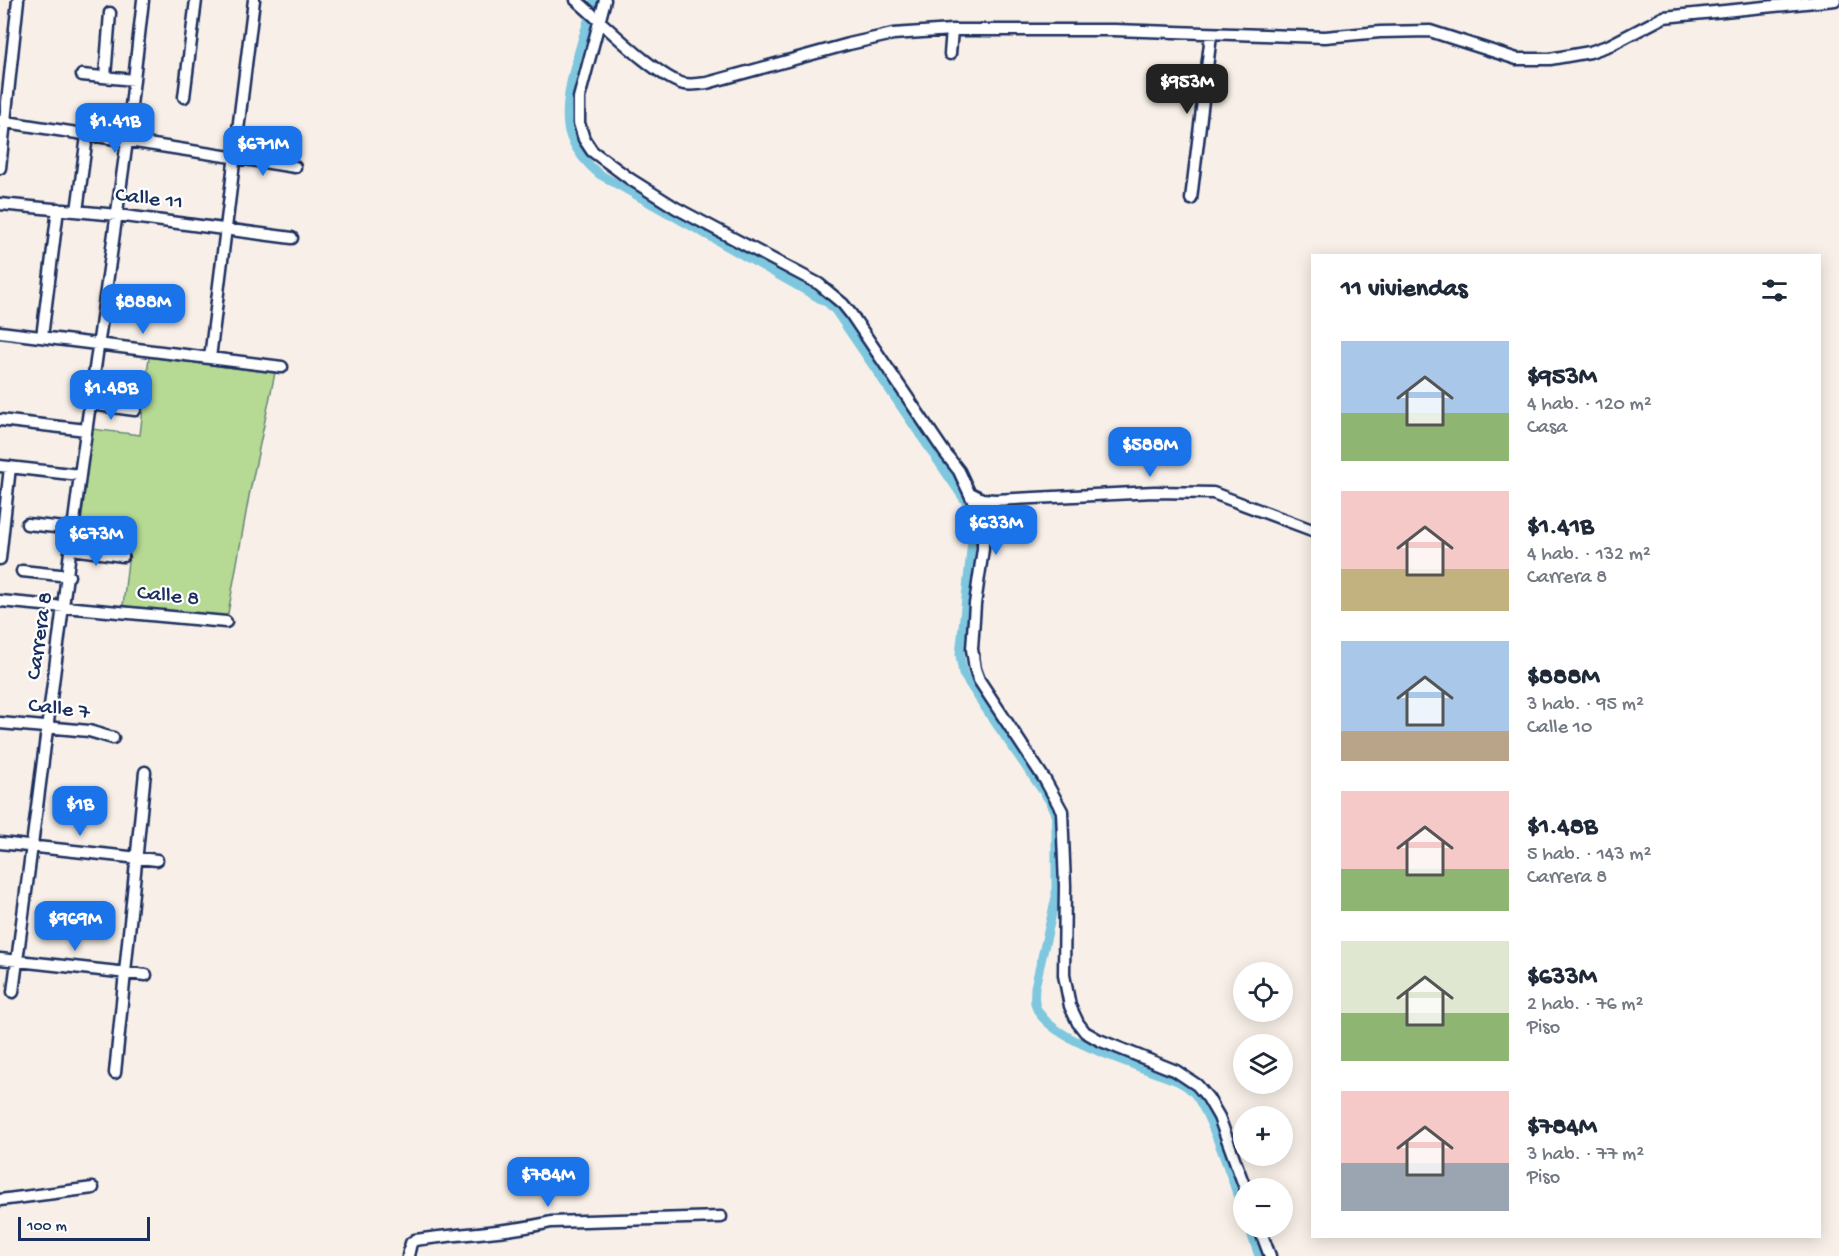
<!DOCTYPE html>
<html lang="es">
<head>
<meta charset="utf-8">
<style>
  :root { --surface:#fff; --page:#f2f2f3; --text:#1f2937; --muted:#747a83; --accent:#1a73e8 }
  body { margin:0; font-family:"Gochi Hand",sans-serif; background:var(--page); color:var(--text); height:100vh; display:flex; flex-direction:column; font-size:22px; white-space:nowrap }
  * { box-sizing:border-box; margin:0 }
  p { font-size:20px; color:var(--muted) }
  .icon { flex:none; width:33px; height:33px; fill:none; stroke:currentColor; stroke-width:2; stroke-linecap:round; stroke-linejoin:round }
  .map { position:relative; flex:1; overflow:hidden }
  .panel { position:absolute; left:1311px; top:254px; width:510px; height:984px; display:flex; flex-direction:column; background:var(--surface); border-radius:0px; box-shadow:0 3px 15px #0003 }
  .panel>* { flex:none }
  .fabs { position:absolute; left:1233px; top:962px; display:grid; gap:12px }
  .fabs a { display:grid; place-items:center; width:60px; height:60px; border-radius:50%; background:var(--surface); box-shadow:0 3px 15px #0003; font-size:30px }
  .scale { position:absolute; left:18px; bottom:15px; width:132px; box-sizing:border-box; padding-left:6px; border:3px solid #1b2f5e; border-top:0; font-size:16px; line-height:21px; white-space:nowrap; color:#1b2f5e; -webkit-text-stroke:4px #fff; paint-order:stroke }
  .price { position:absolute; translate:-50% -51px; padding:0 14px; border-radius:12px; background:var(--accent); color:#fff; font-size:20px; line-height:39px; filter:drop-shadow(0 2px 3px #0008) }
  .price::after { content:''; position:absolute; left:50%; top:36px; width:18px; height:14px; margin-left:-9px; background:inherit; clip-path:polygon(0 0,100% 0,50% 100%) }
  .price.selected { background:#222; color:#fff }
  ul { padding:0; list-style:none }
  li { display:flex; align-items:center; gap:18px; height:150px; padding:0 30px }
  li span { display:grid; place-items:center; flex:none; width:168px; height:120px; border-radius:0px; color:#555 }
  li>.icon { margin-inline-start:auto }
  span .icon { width:72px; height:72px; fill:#fffc; stroke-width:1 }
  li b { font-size:26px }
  h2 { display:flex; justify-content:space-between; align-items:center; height:72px; padding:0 30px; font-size:26px }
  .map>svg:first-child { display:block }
</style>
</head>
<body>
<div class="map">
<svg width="1839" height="1256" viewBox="0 0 1839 1256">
  <rect width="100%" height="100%" fill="#f8f0e8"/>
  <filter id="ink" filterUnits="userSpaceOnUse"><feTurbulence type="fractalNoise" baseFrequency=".0167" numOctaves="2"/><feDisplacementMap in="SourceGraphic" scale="12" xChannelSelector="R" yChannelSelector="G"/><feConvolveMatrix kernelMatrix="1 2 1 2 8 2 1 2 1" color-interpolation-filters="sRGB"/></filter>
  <g filter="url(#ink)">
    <!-- green -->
    <path fill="#b6d993" stroke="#688478" stroke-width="1.5" d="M 149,357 L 275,373 L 249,496 L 227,619 L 123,606 L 132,525 L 120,524 L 120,527 L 81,522 L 92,429 L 140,435 Z"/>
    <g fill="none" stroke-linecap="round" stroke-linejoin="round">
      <!-- canal -->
      <path stroke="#7ec7df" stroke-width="9" d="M 594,0 C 585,35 557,105 571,138 C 577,152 587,164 599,174 L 828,303 L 835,310 L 966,502 L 970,510 L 973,531 L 960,655 L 963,674 L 988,712 L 1049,800 L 1056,815 L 1056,897 L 1035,987 C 1035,994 1033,1002 1037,1009 C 1051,1039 1125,1061 1156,1073 C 1169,1078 1182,1081 1192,1091 C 1211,1111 1233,1184 1244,1213
        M 1249,1227 L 1259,1256"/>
      <defs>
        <path id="minor" d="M 576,0 C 600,20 657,78 684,84 C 691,85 700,84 707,83 L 849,44 L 893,34 L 952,30 L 1114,30 L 1325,37 L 1380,32 L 1430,31 L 1517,59 L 1550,59 L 1590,52 L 1610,45 L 1664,17 L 1835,0
          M 605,0 L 579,98 L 579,123 L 584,139 L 592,151 L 630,179 L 676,208 L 819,284 L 843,304 L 851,314 L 945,453 L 959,471 L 980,516 L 983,525 L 983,549 L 975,604 L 972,649 L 975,669 L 979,680 L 1045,780 L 1062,811 L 1065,886 L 1064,975 L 1070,1006 L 1078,1023 L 1085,1032 L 1099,1040 L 1176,1071 L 1197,1085 L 1208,1098 L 1219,1117 L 1245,1188
          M 950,54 L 952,30
          M 82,75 L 134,80
          M 105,77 L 110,13
          M 184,97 L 196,0
          M 0,121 L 295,167
          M 0,168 L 18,0
          M 1191,199 L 1211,35
          M 0,204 L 117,215 L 292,238
          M 77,211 L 87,136
          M 0,332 L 282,367
          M 42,337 L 58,209
          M 210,358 L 254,0
          M 90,404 L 135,410
          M 0,420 L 86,430
          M 0,466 L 80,475
          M 970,493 L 982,499 L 995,500 L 1154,492 L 1213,493 L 1312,530
          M 27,524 L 74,529
          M 72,549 L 123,556
          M 0,559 L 10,467
          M 22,571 L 69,576
          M 0,601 L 226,622
          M 0,723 L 89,731 L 113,738
          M 0,843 L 157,860
          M 0,959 L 146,975
          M 13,992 L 80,475 L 127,141 L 143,0
          M 115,1073 L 145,772
          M 0,1200 L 93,1188
          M 1259,1227 L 1270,1256
          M 408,1256 L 411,1243 L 415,1240 C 460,1233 507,1233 551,1222 L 721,1217"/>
      </defs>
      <!-- minor casing -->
      <use href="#minor" stroke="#1b2f5e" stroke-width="15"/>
      <!-- minor -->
      <use href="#minor" stroke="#fff" stroke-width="10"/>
    </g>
  </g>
  <g text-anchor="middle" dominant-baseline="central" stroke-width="4.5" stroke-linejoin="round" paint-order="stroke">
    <!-- street labels -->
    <g font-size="22" fill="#1b2f5e" stroke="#fff">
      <text transform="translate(149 200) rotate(7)">Calle 11</text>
      <text transform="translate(168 597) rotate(6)">Calle 8</text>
      <text transform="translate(41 636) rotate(-82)">Carrera 8</text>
      <text transform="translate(59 710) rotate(7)">Calle 7</text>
    </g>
  </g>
</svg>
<div class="fabs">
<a><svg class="icon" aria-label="locate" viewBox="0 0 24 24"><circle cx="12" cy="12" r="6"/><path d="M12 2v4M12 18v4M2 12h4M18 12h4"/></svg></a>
<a><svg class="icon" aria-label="layers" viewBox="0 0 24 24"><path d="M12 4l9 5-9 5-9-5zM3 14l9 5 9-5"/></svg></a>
<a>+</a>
<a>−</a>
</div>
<div class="scale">100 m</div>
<b class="price selected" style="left:1187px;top:115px">$953M</b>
<b class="price" style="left:115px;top:154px">$1.41B</b>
<b class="price" style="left:263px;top:177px">$671M</b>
<b class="price" style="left:143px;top:335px">$888M</b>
<b class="price" style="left:111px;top:421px">$1.48B</b>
<b class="price" style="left:1150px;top:478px">$588M</b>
<b class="price" style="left:996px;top:556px">$633M</b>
<b class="price" style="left:96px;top:567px">$673M</b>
<b class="price" style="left:80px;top:837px">$1B</b>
<b class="price" style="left:75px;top:952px">$969M</b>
<b class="price" style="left:548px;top:1208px">$784M</b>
<section class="panel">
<h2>11 viviendas<svg class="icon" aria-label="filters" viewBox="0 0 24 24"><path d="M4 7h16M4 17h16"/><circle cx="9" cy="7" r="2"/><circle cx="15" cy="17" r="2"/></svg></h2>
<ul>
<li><span style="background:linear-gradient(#a9c7e8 60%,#8fb573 0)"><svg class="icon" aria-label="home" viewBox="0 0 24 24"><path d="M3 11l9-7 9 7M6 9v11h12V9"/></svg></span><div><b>$953M</b><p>4 hab. · 120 m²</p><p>Casa</p></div></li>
<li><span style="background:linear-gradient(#f6c9c9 65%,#c2b280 0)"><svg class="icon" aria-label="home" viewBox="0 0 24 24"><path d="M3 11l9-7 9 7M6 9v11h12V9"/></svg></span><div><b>$1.41B</b><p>4 hab. · 132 m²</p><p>Carrera 8</p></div></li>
<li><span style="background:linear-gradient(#a9c7e8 75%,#b9a48a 0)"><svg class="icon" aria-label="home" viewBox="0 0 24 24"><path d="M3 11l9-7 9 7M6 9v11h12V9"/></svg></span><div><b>$888M</b><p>3 hab. · 95 m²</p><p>Calle 10</p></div></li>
<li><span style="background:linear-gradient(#f6c9c9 65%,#8fb573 0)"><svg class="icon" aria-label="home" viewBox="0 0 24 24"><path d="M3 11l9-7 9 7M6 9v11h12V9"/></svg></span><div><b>$1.48B</b><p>5 hab. · 143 m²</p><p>Carrera 8</p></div></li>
<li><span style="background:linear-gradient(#dfe7d0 60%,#8fb573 0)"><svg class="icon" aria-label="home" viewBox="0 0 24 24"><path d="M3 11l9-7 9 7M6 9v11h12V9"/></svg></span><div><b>$633M</b><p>2 hab. · 76 m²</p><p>Piso</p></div></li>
<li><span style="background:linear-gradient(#f6c9c9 60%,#9aa5b1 0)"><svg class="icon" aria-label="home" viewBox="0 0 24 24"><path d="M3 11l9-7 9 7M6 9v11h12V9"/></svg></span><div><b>$784M</b><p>3 hab. · 77 m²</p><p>Piso</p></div></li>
</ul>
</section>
</div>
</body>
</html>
